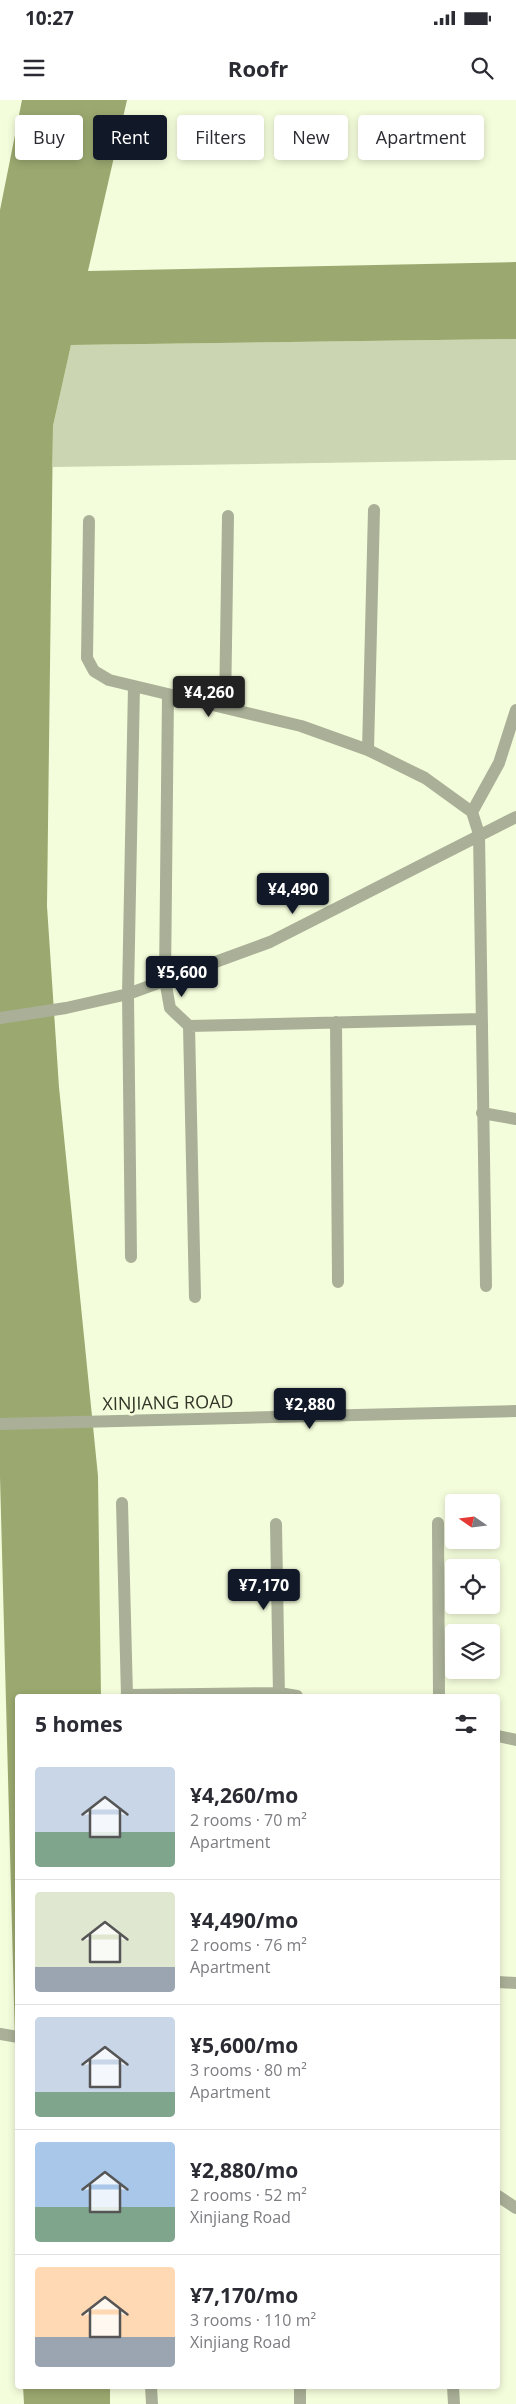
<!DOCTYPE html>
<html lang="en">
<head>
<meta charset="utf-8">
<style>
  :root { --surface:#fff; --page:#f2f2f3; --text:#2b2b33; --muted:#7c7c81; --line:#e1e1e2; --accent:#111827 }
  body { margin:0; font-family:"Open Sans",sans-serif; background:var(--page); color:var(--text); height:100vh; display:flex; flex-direction:column; font-size:19px; white-space:nowrap }
  * { box-sizing:border-box; margin:0 }
  p { font-size:16px; color:var(--muted) }
  .icon { flex:none; width:28px; height:28px; fill:none; stroke:currentColor; stroke-width:2; stroke-linecap:round; stroke-linejoin:round }
  .map { position:relative; flex:1; overflow:hidden }
  .sheet { position:absolute; left:15px; top:1594px; width:485px; height:695px; display:flex; flex-direction:column; background:var(--surface); border-radius:5px; box-shadow:0 2px 8px #0003 }
  .sheet>* { flex:none }
  .hud { position:absolute; left:15px; top:15px; width:486px; height:45px; display:flex; gap:10px }
  .needle { width:32px; rotate:284deg }
  .controls { position:absolute; left:445px; top:1394px; display:grid; gap:10px }
  .controls a { display:grid; place-items:center; width:55px; height:55px; border-radius:5px; background:var(--surface); box-shadow:0 2px 8px #0003; font-size:25px }
  .price { position:absolute; translate:-50% -42px; padding:0 11px; border-radius:5px; background:var(--accent); color:#fff; font-size:16px; line-height:32px; filter:drop-shadow(0 1px 2px #0008) }
  .price::after { content:''; position:absolute; left:50%; top:30px; width:15px; height:11px; margin-left:-8px; background:inherit; clip-path:polygon(0 0,100% 0,50% 100%) }
  .price.current { background:#222; color:#fff }
  ul { padding:0; list-style:none }
  li { display:flex; align-items:center; gap:15px; height:125px; padding:0 20px }
  li+li { border-top:1px solid var(--line) }
  li span { display:grid; place-items:center; flex:none; width:140px; height:100px; border-radius:5px; color:#555 }
  li>.icon { margin-inline-start:auto }
  span .icon { width:60px; height:60px; fill:#fffc; stroke-width:1 }
  li b { font-size:21px }
  h2 { display:flex; justify-content:space-between; align-items:center; height:60px; padding:0 20px; font-size:21px }
  .chip { padding:0 18px; border-radius:5px; background:var(--surface); box-shadow:0 2px 8px #0003; font-size:18px; line-height:45px }
  .chip.current { background:var(--accent); color:#fff }
  .status { display:flex; justify-content:space-between; align-items:center; height:35px; padding:0 25px; background:var(--surface); direction:ltr }
  .status svg { height:14px; fill:currentColor }
  header { display:flex; justify-content:space-between; align-items:center; height:65px; padding:0 20px; background:var(--surface); font-size:22px; font-weight:700 }
  .map>svg:first-child { display:block }
</style>
</head>
<body>
<div class="status"><b>10:27</b><svg viewBox="0 0 49 12"><path d="M0 12V9h3v3zM5 12V6h3v6zM10 12V3h3v9zM15 12V0h3v12zM26 1h20v11H26zM47 4h2v5h-2z"/></svg></div>
<header><svg class="icon" aria-label="menu" viewBox="0 0 24 24"><path d="M4 6h16M4 12h16M4 18h16"/></svg>Roofr<svg class="icon" aria-label="search" viewBox="0 0 24 24"><circle cx="10" cy="10" r="6"/><path d="M15 15l6 6"/></svg></header>
<div class="map">
<svg width="516" height="2304" viewBox="0 0 516 2304">
  <rect width="100%" height="100%" fill="#f4fddb"/>
  <!-- green -->
  <path fill="#cbd5b1" d="M 516,239 L 516,360 L 53,367 L 53,326 L 71,245 Z"/>
  <!-- water -->
  <path fill="#9ba970" d="M 22,0 L 127,0 L 88,171 L 516,162 L 516,239 L 71,245 L 53,326 L 47,806 L 59,987 L 98,1376 L 101,1596 L 18,1596 L 18,2053 L 0,1377 L 0,110 Z
    M 23,2286 L 110,2286 L 110,2304 L 24,2304 Z"/>
  <g fill="none" stroke-linecap="round" stroke-linejoin="round">
    <!-- minor -->
    <path stroke="#a9b097" stroke-width="12" d="M 89,421 L 87,558 L 94,571 L 109,580 L 301,626 L 368,650 L 425,678 L 472,712 L 479,734 L 486,1186
      M 168,594 L 165,880 L 170,908 L 189,926 L 481,919
      M 225,608 L 228,416
      M 368,650 L 374,410
      M 472,712 L 499,663 L 516,610
      M 0,918 L 66,908 L 128,894 L 270,842 L 516,717
      M 336,922 L 338,1182
      M 189,926 L 195,1197
      M 482,1013 L 516,1019
      M 131,1157 L 128,894 L 134,586
      M 0,1324 L 516,1311
      M 122,1403 L 127,1596
      M 438,1423 L 439,1596
      M 276,1424 L 279,1596
      M 127,1595 L 279,1593 L 297,1596
      M 498,1636 L 516,1640
      M 498,1882 L 516,1883
      M 0,1934 L 18,1937
      M 498,2096 L 516,2108
      M 151,2286 L 152,2304
      M 300,2286 L 300,2304
      M 453,2286 L 454,2304"/>
  </g>
  <g text-anchor="middle" dominant-baseline="central" stroke-width="5" stroke-linejoin="round" paint-order="stroke">
    <!-- street labels -->
    <g font-size="18" fill="#323528" stroke="#f4fddb">
      <text transform="translate(168 1302) rotate(-1)">XINJIANG ROAD</text>
    </g>
  </g>
</svg>
<div class="controls">
<a><svg class="needle" viewBox="-14 -14 28 28"><path d="M0-13l5 13h-10z" fill="#e53935"/><path d="M0 13l5-13h-10z" fill="#7c7c81"/></svg></a>
<a><svg class="icon" aria-label="locate" viewBox="0 0 24 24"><circle cx="12" cy="12" r="6"/><path d="M12 2v4M12 18v4M2 12h4M18 12h4"/></svg></a>
<a><svg class="icon" aria-label="layers" viewBox="0 0 24 24"><path d="M12 4l9 5-9 5-9-5zM3 14l9 5 9-5"/></svg></a>
</div>
<b class="price current" style="left:209px;top:618px">¥4,260</b>
<b class="price" style="left:293px;top:815px">¥4,490</b>
<b class="price" style="left:182px;top:898px">¥5,600</b>
<b class="price" style="left:310px;top:1330px">¥2,880</b>
<b class="price" style="left:264px;top:1511px">¥7,170</b>
<div class="hud">
<a class="chip">Buy</a>
<a class="chip current">Rent</a>
<a class="chip">Filters</a>
<a class="chip">New</a>
<a class="chip">Apartment</a>
</div>
<section class="sheet">
<h2>5 homes<svg class="icon" aria-label="filters" viewBox="0 0 24 24"><path d="M4 7h16M4 17h16"/><circle cx="9" cy="7" r="2"/><circle cx="15" cy="17" r="2"/></svg></h2>
<ul>
<li><span style="background:linear-gradient(#c9d6e8 65%,#7fa58c 0)"><svg class="icon" aria-label="home" viewBox="0 0 24 24"><path d="M3 11l9-7 9 7M6 9v11h12V9"/></svg></span><div><b>¥4,260/mo</b><p>2 rooms · 70 m²</p><p>Apartment</p></div></li>
<li><span style="background:linear-gradient(#dfe7d0 75%,#9aa5b1 0)"><svg class="icon" aria-label="home" viewBox="0 0 24 24"><path d="M3 11l9-7 9 7M6 9v11h12V9"/></svg></span><div><b>¥4,490/mo</b><p>2 rooms · 76 m²</p><p>Apartment</p></div></li>
<li><span style="background:linear-gradient(#c9d6e8 75%,#7fa58c 0)"><svg class="icon" aria-label="home" viewBox="0 0 24 24"><path d="M3 11l9-7 9 7M6 9v11h12V9"/></svg></span><div><b>¥5,600/mo</b><p>3 rooms · 80 m²</p><p>Apartment</p></div></li>
<li><span style="background:linear-gradient(#a9c7e8 65%,#7fa58c 0)"><svg class="icon" aria-label="home" viewBox="0 0 24 24"><path d="M3 11l9-7 9 7M6 9v11h12V9"/></svg></span><div><b>¥2,880/mo</b><p>2 rooms · 52 m²</p><p>Xinjiang Road</p></div></li>
<li><span style="background:linear-gradient(#ffd9b3 70%,#9aa5b1 0)"><svg class="icon" aria-label="home" viewBox="0 0 24 24"><path d="M3 11l9-7 9 7M6 9v11h12V9"/></svg></span><div><b>¥7,170/mo</b><p>3 rooms · 110 m²</p><p>Xinjiang Road</p></div></li>
</ul>
</section>
</div>
</body>
</html>
